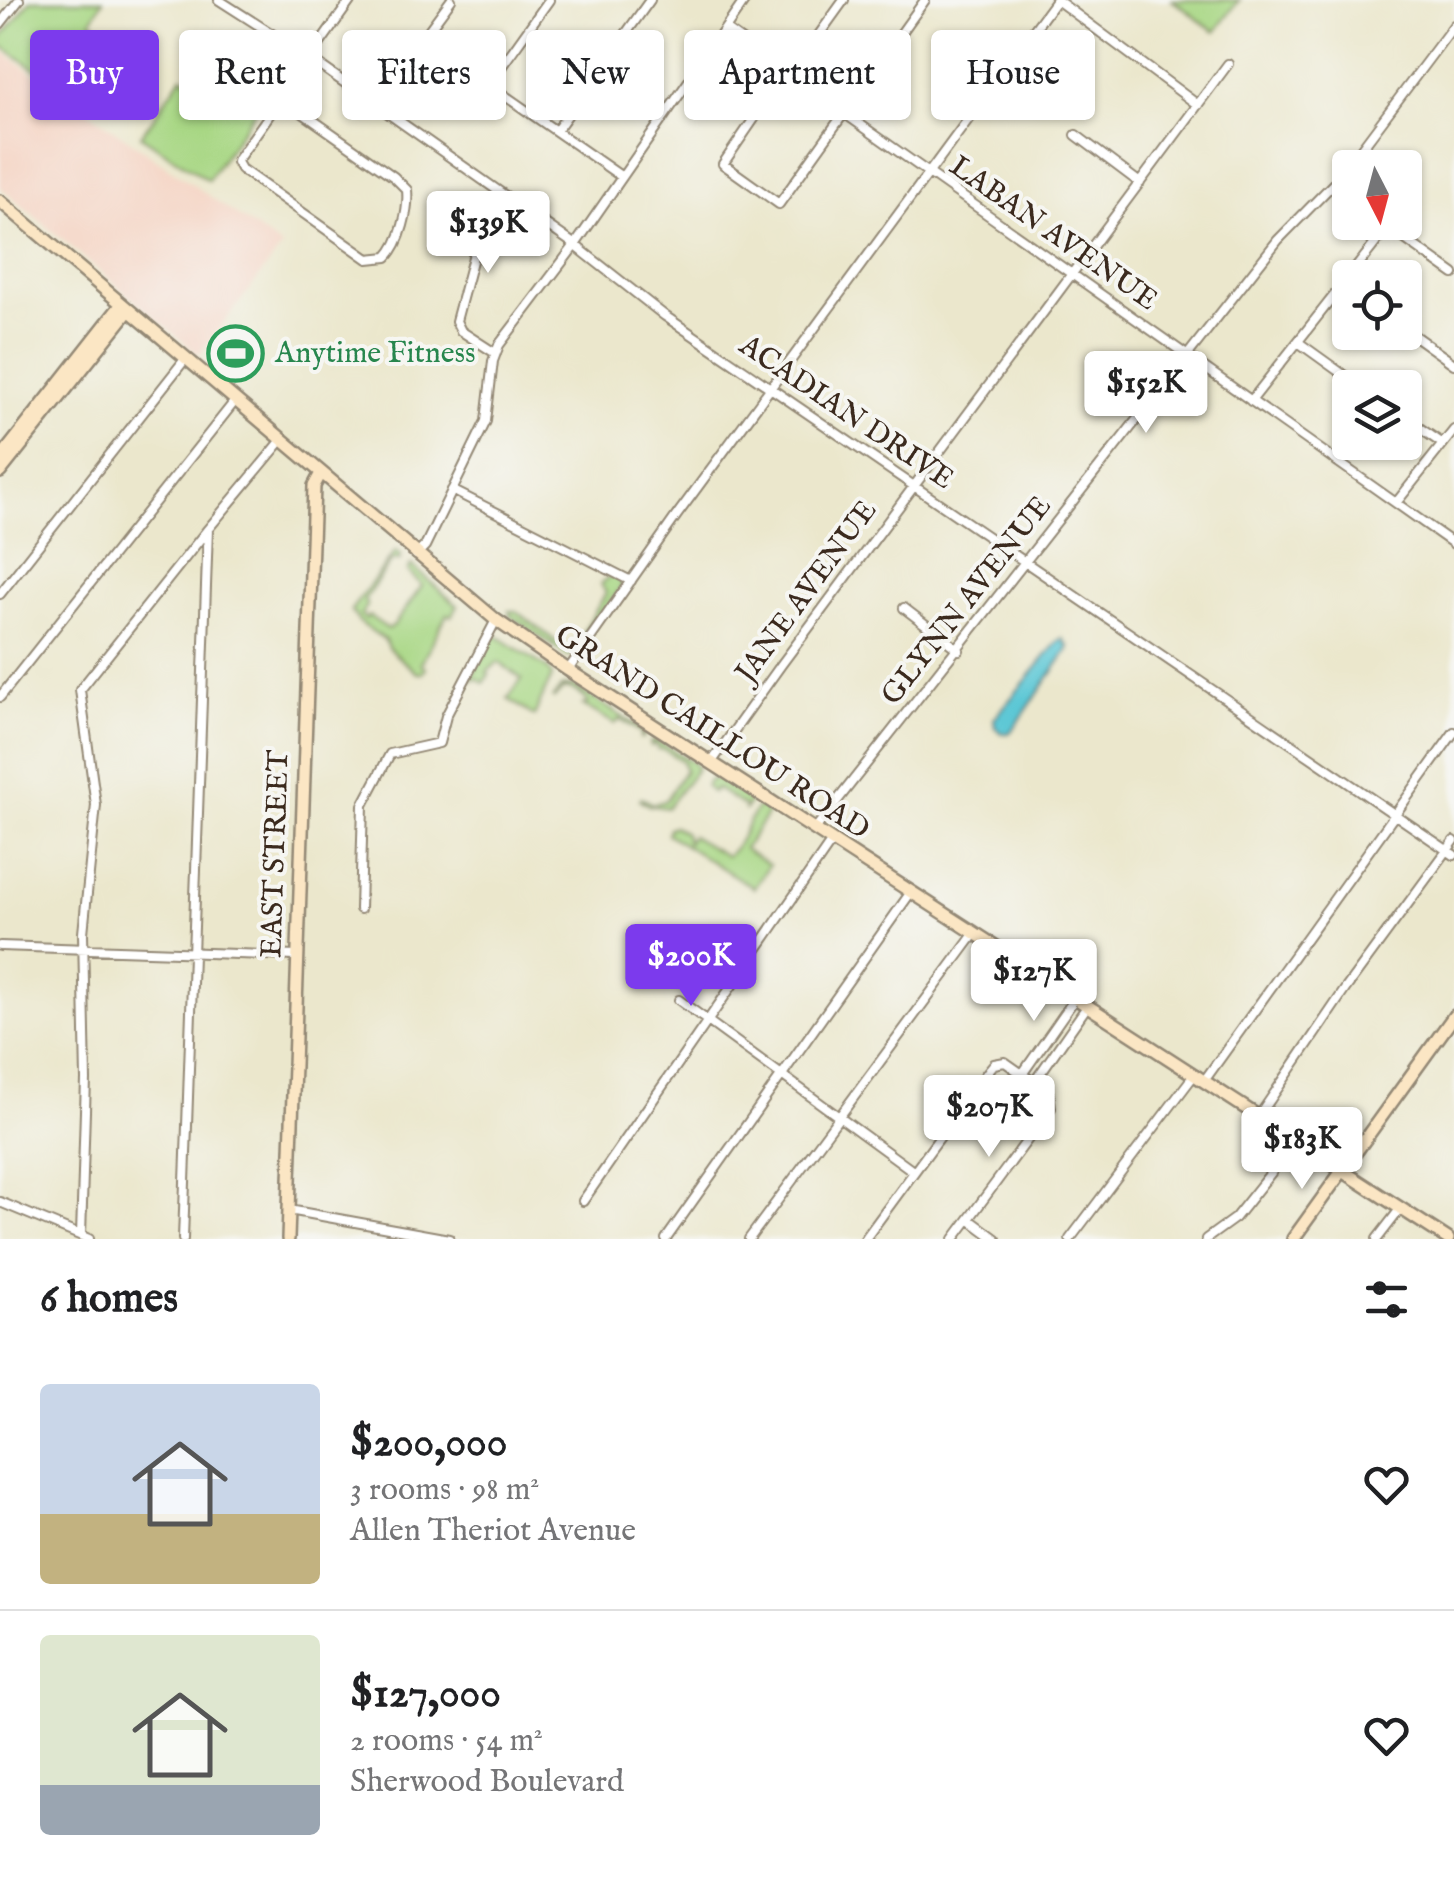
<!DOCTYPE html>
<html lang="en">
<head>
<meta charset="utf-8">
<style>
  :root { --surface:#fff; --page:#f6f6f6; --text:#202124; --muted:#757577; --line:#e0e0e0; --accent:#7c3aed }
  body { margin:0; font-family:"IM FELL English",serif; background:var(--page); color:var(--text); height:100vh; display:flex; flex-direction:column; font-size:38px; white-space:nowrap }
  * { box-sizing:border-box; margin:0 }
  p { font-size:32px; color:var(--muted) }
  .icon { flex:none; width:55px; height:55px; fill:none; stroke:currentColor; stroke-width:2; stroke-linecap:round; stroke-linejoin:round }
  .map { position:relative; height:1239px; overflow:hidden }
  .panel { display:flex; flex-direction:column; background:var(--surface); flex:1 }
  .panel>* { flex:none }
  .top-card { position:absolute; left:30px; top:30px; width:1395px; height:90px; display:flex; gap:20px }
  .needle { width:65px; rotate:174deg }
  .controls { position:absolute; left:1332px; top:150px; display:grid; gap:20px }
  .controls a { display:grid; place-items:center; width:90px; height:90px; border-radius:10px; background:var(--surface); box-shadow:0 2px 8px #0004; font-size:50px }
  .price { position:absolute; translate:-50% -85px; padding:0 22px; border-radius:10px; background:#fff; color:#222; font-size:32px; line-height:65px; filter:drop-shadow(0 2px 5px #0008) }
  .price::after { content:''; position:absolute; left:50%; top:60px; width:30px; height:22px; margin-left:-15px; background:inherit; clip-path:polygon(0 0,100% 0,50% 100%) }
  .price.selected { background:var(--accent); color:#fff }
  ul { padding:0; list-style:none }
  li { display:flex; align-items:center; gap:30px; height:250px; padding:0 40px }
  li+li { border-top:2px solid var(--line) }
  li span { display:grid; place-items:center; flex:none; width:280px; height:200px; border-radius:10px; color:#555 }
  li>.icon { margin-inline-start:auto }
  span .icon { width:120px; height:120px; fill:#fffc; stroke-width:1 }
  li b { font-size:42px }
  h2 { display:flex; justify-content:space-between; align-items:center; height:120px; padding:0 40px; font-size:42px }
  .chip { padding:0 35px; border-radius:10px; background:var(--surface); box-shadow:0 2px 8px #0004; font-size:35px; line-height:90px }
  .chip.selected { background:var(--accent); color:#fff }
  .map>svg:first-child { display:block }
</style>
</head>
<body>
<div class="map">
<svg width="1454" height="1239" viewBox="0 0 1454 1239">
  <rect width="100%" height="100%" fill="#f6f6f2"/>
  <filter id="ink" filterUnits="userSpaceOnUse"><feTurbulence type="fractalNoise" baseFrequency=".01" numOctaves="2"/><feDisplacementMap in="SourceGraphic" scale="20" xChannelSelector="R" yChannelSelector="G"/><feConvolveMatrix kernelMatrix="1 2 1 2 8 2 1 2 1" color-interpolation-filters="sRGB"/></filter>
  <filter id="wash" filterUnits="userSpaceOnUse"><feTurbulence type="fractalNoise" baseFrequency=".0048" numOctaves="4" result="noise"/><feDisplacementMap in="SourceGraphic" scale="40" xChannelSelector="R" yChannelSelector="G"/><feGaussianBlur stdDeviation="2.25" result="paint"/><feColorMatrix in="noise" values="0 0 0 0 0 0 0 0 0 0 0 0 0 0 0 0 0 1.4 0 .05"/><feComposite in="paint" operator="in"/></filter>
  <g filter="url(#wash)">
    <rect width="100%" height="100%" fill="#ebe7cc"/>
    <!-- built -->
    <path fill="#f5d3c2" d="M 0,50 L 282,247 L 199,355 L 0,187 Z"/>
    <!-- green -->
    <path fill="#a8d784" stroke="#728051" stroke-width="2.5" d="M 31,0 L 103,0 L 91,21 L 105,30 L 102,36 L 119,48 L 85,102 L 0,45 L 0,40 Z
      M 1172,0 L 1239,0 L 1215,32 Z
      M 246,42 L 285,67 L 208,180 L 141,136 L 182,76 L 210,95 Z
      M 396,551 L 400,554 L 400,560 L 392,560 L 364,600 L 367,605 L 361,615 L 366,619 L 369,616 L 388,629 L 394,625 L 422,586 L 408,571 L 411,565 L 458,606 L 451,616 L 447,614 L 421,664 L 426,668 L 423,673 L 417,673 L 388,648 L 385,640 L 359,622 L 351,610 Z
      M 611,575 L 621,581 L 621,588 L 569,657 L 510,616 L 509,611 L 516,611 L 566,649 L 584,631 L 606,593 L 601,584 Z
      M 494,634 L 548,669 L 552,676 L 534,716 L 508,699 L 522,679 L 498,662 L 487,672 L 489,674 L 484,683 L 477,678 L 470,680 Z
      M 574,686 L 640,728 L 644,733 L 643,738 L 640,738 L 642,733 L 620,719 L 615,724 L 583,705 L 588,703 C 584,696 573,687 563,689 L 553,699 L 561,687 Z
      M 657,740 L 694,763 L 697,768 L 667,808 L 648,805 L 639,799 L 641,797 L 653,804 L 665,801 L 685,770 L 682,761 L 663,749 L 657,749 L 658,744 L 651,746 L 650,742 Z
      M 711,779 L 718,779 L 748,799 L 750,801 L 745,811 L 745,807 L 716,788 L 712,792 L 708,789 L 706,785 Z
      M 759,806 L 769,812 L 744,849 L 769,865 L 754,888 L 667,834 L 669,828 L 674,826 L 685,833 L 687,842 L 691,836 L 726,856 C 744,843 745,821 759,806 Z"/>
    <!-- water -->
    <path fill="#5cc7d5" stroke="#4c787a" stroke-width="2.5" d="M 1063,639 L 1069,647 L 1067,651 L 1015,727 L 1009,733 L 1001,733 L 995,727 L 994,719 L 1059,640 Z"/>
  </g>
  <g filter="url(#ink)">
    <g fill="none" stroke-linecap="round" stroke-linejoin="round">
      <defs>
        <path id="street" d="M 219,0 L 308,57 L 571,242 L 665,316 L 1454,855
          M 1057,0 L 1198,105
          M 0,24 L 19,0
          M 725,29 L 1454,544
          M 422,38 L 622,177
          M 786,72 L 723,164 L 779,204 L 925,0
          M 790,75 L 844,0
          M 489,84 L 549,0
          M 280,97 L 394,177 L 407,190 C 409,209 401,243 387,257 L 368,259 L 241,169 L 237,162 L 238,159 L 351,0
          M 375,103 L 451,0
          M 556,131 L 650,0
          M 1076,135 L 1140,183
          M 1388,227 L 1454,274
          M 1405,329 L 1454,364
          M 1298,342 L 1362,388
          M 495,353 L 461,331 L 456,321 L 477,242 L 506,197
          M 1251,401 L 1392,222
          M 1405,418 L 1443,444
          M 452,490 L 631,581
          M 1396,503 L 1454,430
          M 416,555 L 425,546 L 486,421 L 493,361 L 499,345 L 575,245 L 745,0
          M 0,594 L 186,358
          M 904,608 L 959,650
          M 568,670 L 677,515 L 1056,0
          M 0,697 L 235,401
          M 711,763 L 781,665 L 1228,64
          M 815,829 L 1278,240 L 1340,177 L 1454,25
          M 360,909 L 363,805 L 390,754 L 439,743 L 446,716 L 496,620
          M 0,946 L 297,956
          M 679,1000 L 913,1171
          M 1023,1073 L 1076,997
          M 1035,1081 L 1088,1005
          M 1204,1081 L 1454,732
          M 1259,1116 L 1346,988 L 1454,841
          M 583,1201 L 832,841
          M 0,1202 L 89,1239
          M 289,1210 L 449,1239
          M 969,1219 L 996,1239
          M 81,1235 L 86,1080 L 83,933 L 96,805 L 80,690 L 208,529
          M 183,1239 L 208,529 L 282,440
          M 666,1239 L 911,892
          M 749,1239 L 975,933
          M 865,1239 L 989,1070 L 994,1064 L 1005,1062 L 1049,1093 L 1051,1108 L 954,1239
          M 1070,1239 L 1194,1075
          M 1206,1239 L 1235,1218 L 1297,1140
          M 1377,1239 L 1401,1208"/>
        <path id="secondary" d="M 0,201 L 496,620 L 568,670 L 1448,1239
          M 0,459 L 122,304
          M 0,472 L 129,310
          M 288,1239 L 314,486 L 321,473
          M 1293,1239 L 1454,1016"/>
      </defs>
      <!-- street casing -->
      <use href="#street" stroke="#938875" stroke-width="12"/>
      <!-- secondary casing -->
      <use href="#secondary" stroke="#938875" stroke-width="16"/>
      <!-- street -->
      <use href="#street" stroke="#fff" stroke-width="8"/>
      <!-- secondary -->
      <use href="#secondary" stroke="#fbe6c4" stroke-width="11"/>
    </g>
  </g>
  <!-- icons -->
  <defs>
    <symbol id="stadium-ring" viewBox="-11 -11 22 22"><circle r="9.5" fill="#f6f6f2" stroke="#2e9e5b" stroke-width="1.5"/><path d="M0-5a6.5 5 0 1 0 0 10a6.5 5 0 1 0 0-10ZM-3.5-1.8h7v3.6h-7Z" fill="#2e9e5b"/></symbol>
  </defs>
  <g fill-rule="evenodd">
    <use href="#stadium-ring" x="204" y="322" width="63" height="63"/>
  </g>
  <g text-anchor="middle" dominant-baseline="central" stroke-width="8" stroke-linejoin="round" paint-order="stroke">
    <!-- street labels -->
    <g font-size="30" fill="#3b2a1e" stroke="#f6f6f2">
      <text transform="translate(1053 234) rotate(35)">LABAN AVENUE</text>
      <text transform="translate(846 413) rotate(34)">ACADIAN DRIVE</text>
      <text transform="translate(807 592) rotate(-54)">JANE AVENUE</text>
      <text transform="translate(967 601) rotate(-52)">GLYNN AVENUE</text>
      <text transform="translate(712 733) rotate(33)">GRAND CAILLOU ROAD</text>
      <text transform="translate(276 854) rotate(-88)">EAST STREET</text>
    </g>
    <!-- leisure labels -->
    <g font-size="30" fill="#27864d" stroke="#f6f6f2" text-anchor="start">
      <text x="275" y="354">Anytime Fitness</text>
    </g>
  </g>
</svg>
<div class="controls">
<a><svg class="needle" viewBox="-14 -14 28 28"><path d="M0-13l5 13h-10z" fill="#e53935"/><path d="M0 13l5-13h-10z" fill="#757577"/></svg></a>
<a><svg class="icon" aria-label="locate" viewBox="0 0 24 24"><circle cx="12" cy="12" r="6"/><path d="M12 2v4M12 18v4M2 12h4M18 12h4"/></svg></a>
<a><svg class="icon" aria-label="layers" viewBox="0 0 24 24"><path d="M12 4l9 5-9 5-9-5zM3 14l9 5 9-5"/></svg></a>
</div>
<b class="price" style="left:488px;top:276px">$139K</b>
<b class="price" style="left:1146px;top:436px">$152K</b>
<b class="price selected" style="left:691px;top:1009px">$200K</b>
<b class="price" style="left:1034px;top:1024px">$127K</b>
<b class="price" style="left:989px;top:1160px">$207K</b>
<b class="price" style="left:1302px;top:1192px">$183K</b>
<div class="top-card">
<a class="chip selected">Buy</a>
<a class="chip">Rent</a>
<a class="chip">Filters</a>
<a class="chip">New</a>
<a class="chip">Apartment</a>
<a class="chip">House</a>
</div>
</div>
<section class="panel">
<h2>6 homes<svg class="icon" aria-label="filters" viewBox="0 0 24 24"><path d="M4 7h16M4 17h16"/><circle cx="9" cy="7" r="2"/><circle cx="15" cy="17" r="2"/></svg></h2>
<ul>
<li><span style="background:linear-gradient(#c9d6e8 65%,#c2b280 0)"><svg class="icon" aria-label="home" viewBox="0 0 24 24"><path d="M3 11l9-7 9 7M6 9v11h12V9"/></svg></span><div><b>$200,000</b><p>3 rooms · 98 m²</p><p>Allen Theriot Avenue</p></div><svg class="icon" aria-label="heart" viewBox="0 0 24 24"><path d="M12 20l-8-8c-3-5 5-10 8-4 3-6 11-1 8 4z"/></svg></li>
<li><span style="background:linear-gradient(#dfe7d0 75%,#9aa5b1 0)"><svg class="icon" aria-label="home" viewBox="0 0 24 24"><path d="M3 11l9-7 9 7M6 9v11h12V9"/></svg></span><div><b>$127,000</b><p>2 rooms · 54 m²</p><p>Sherwood Boulevard</p></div><svg class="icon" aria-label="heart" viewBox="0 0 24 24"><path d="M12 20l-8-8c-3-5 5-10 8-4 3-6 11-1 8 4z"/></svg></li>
</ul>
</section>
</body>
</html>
